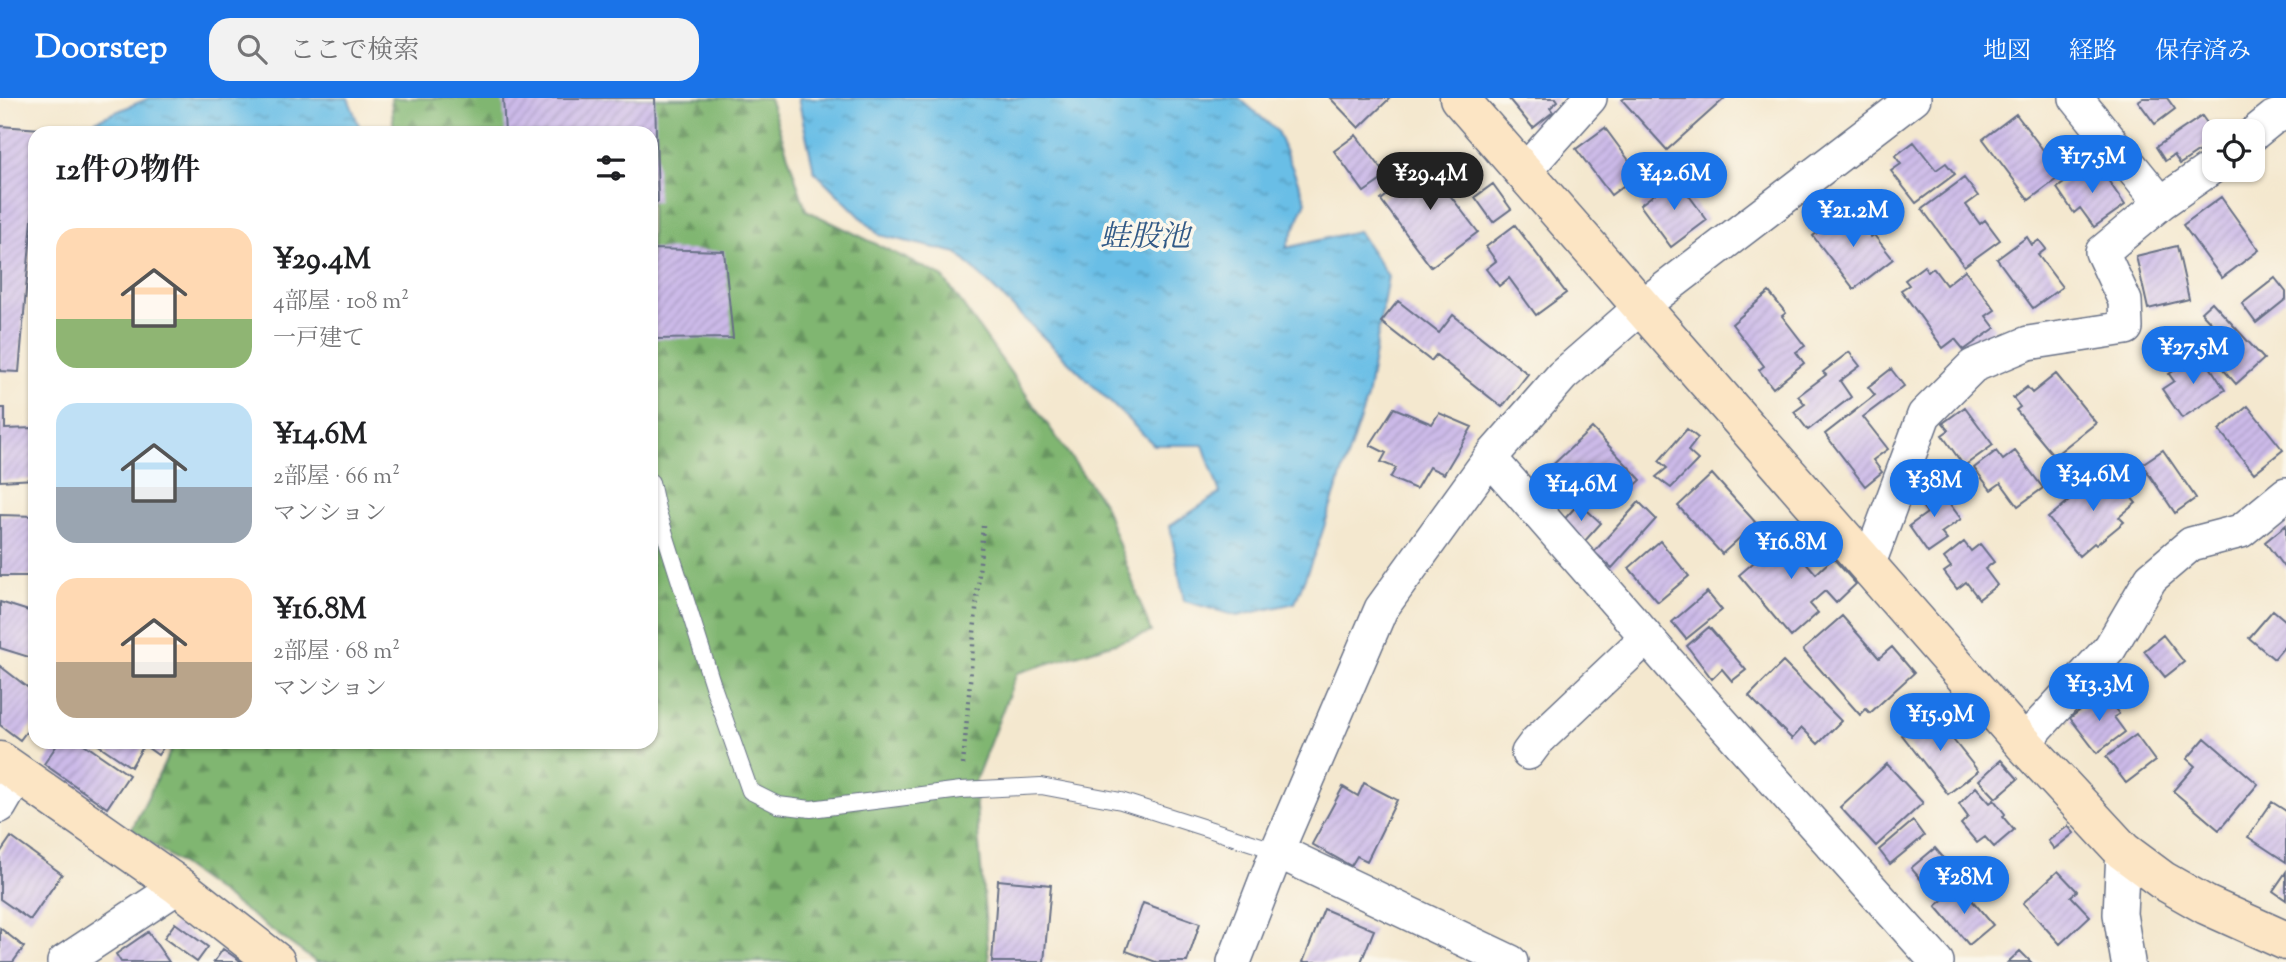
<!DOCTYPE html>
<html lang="ja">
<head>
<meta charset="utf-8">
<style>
  :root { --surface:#fff; --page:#f2f2f2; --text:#202124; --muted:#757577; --accent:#1a73e8 }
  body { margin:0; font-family:"Sorts Mill Goudy","Noto Serif JP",serif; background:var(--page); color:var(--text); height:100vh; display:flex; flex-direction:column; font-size:26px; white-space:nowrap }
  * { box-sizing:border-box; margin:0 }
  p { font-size:23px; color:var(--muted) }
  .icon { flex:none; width:38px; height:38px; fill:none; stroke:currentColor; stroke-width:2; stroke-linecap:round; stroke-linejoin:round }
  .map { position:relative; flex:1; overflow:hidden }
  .details { position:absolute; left:28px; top:28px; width:630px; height:623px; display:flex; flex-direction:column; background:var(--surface); border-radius:21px; box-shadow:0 2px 5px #0004 }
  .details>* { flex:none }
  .fabs { position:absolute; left:2202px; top:21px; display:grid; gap:14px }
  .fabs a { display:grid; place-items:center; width:63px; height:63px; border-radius:14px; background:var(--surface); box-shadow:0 2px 5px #0004; font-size:35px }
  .price { position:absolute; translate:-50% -60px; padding:0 16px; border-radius:24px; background:var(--accent); color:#fff; font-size:23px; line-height:46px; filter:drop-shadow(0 2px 4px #0008) }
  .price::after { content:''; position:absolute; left:50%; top:42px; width:21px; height:16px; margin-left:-10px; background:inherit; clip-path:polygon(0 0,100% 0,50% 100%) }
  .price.current { background:#222; color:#fff }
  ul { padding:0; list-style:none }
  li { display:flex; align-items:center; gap:21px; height:175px; padding:0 28px }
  li span { display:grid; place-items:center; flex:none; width:196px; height:140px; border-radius:21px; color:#555 }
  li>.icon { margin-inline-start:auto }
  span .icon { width:84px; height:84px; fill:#fffc; stroke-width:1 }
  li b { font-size:30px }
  h2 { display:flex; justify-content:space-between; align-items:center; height:84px; padding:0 28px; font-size:30px }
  header { display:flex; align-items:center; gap:42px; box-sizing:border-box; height:98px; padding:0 35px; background:var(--accent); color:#fff }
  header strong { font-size:33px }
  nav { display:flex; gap:38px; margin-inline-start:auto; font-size:24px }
  .search { width:490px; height:63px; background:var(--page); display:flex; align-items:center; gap:18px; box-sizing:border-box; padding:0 24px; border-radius:21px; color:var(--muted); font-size:26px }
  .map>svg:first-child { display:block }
</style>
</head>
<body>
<header>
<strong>Doorstep</strong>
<div class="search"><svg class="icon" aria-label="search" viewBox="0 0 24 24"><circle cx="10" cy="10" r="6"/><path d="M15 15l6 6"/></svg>ここで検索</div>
<nav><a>地図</a><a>経路</a><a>保存済み</a></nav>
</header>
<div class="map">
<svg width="2286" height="864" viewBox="0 0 2286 864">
  <defs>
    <pattern id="forest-firs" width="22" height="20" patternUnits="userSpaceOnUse" patternTransform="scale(1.75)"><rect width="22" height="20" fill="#80b671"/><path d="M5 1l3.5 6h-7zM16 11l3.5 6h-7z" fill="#689460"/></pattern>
    <pattern id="water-ripples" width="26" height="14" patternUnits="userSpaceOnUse" patternTransform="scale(1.75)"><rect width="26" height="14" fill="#69bee6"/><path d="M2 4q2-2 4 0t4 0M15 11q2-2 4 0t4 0" fill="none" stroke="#569bbe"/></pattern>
    <pattern id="building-hatch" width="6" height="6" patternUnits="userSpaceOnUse" patternTransform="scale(1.75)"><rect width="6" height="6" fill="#ccbae8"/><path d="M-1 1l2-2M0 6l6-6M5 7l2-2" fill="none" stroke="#afa0c9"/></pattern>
  </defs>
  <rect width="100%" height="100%" fill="#fbf7ec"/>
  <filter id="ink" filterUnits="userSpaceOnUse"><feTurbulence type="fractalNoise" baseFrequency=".0143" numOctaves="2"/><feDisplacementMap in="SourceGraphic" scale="14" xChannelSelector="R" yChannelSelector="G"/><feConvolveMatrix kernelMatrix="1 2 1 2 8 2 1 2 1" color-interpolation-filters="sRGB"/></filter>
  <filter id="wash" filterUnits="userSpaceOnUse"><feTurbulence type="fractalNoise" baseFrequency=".00686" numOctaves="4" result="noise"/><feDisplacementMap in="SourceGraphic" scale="28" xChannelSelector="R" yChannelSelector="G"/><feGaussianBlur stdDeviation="1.57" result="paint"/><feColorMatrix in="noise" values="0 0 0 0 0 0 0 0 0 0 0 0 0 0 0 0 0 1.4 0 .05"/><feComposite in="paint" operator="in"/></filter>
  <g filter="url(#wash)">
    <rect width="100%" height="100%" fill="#f4e8cf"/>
    <!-- forest -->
    <path fill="url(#forest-firs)" stroke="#4e7268" stroke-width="2" d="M 391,0 L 769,0 L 806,112 L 942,178 L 1104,406 L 1151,534 L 1017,575 L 974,686 L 989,864 L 316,864 L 132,731 L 172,650 L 172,644 L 651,644 L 651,35 L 394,35 Z"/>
    <!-- water -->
    <path fill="url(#water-ripples)" stroke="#4276a2" stroke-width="2" d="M 149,0 L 348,0 L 362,35 L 95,35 L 95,23 Z
      M 798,0 L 1239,0 L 1277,33 L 1306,103 L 1286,150 L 1358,133 L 1388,178 L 1367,300 L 1318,447 L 1295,505 L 1237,518 L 1184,503 L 1170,428 L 1220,395 L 1203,347 L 1154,347 L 957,155 L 879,137 L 814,73 Z"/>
    <g id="blocks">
      <!-- building -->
      <path fill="url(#building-hatch)" d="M 503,0 L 655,0 L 658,104 L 651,104 L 651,35 L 505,35 Z
        M 1330,0 L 1390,0 L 1359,30 Z
        M 1508,0 L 1556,0 L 1558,3 L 1550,10 L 1553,14 L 1533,30 Z
        M 1625,0 L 1725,0 L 1667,52 L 1622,2 Z
        M 2143,0 L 2167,0 L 2175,11 L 2155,26 L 2138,3 Z
        M 2016,16 L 2062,77 L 2029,102 L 1983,41 Z
        M 2202,18 L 2214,35 L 2214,43 L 2180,66 L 2174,57 L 2165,63 L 2156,49 Z
        M 0,28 L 40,31 L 39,35 L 35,35 L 35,86 L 19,274 L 0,273 Z
        M 1605,30 L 1639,76 L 1611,97 L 1576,51 Z
        M 1356,37 L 1387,78 L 1364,94 L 1334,53 Z
        M 1914,44 L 1936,72 L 1946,65 L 1955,76 L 1916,105 L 1891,73 L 1901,66 L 1895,58 Z
        M 1439,57 L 1458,82 L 1446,92 L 1478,134 L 1431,169 L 1381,102 Z
        M 2095,63 L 2125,107 L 2094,129 L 2080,110 L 2074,115 L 2057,90 Z
        M 1676,80 L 1707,122 L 1671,149 L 1640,107 Z
        M 1964,80 L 1978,98 L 1966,107 L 1980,126 L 1985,122 L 2000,142 L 1964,168 L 1922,111 Z
        M 1493,86 L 1511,111 L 1493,124 L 1475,99 Z
        M 2221,99 L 2259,152 L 2222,180 L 2183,127 Z
        M 1849,110 L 1871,139 L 1874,137 L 1893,161 L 1854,191 L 1813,138 Z
        M 1515,127 L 1566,195 L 1536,217 L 1509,180 L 1499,188 L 1486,171 L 1496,163 L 1486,149 Z
        M 2027,139 L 2032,147 L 2039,142 L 2046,151 L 2038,157 L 2062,189 L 2033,210 L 1997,161 Z
        M 2177,148 L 2189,201 L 2148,211 L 2136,158 Z
        M 651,151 L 724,153 L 733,240 L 651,241 Z
        M 1924,168 L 1928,174 L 1933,170 L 1946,187 L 1965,172 L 1995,212 L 1986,218 L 1995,230 L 1964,252 L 1955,241 L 1943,250 L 1901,192 L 1909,187 L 1905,182 Z
        M 2275,180 L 2286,194 L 2286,201 L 2256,225 L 2242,206 Z
        M 1769,194 L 1786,215 L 1782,218 L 1805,248 L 1796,254 L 1804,265 L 1773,290 L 1759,272 L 1764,268 L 1732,226 Z
        M 1398,203 L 1439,235 L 1453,217 L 1528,276 L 1502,309 L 1436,257 L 1431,263 L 1381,224 Z
        M 2212,204 L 2264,261 L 2236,286 L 2209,255 L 2221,244 L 2214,236 L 2218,232 L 2201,214 Z
        M 1849,254 L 1860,268 L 1840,283 L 1851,299 L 1808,332 L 1794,314 L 1805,306 L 1798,298 L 1826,277 L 1823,274 Z
        M 2201,255 L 2225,292 L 2182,320 L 2162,291 L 2174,283 L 2169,276 Z
        M 1891,271 L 1904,288 L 1863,319 L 1888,351 L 1873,362 L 1882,374 L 1865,388 L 1825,336 L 1875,297 L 1868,289 Z
        M 2056,276 L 2096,325 L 2054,358 L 2016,312 L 2020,309 L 2013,300 L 2027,289 L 2032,295 Z
        M 2248,308 L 2283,352 L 2254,375 L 2219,332 Z
        M 1965,309 L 1993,347 L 1964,368 L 1942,337 L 1949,332 L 1943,325 Z
        M 0,310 L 5,310 L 5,331 L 35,330 L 35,381 L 0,383 Z
        M 1394,310 L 1432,326 L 1439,315 L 1472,329 L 1444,376 L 1429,369 L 1416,391 L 1390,380 L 1396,370 L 1381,364 L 1386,355 L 1370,347 Z
        M 1592,330 L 1641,382 L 1620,401 L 1611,391 L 1597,405 L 1583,390 L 1569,403 L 1543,376 Z
        M 1687,331 L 1698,340 L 1688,353 L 1698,362 L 1671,390 L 1656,379 L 1667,370 L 1659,363 Z
        M 2163,352 L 2196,400 L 2175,415 L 2142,366 Z
        M 1996,353 L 2003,362 L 2015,353 L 2043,390 L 2018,408 L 2001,385 L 1991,392 L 1974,370 Z
        M 2108,371 L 2136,405 L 2119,419 L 2124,424 L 2096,447 L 2094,445 L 2079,458 L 2048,420 Z
        M 1712,376 L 1756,425 L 1722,456 L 1678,408 Z
        M 1935,386 L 1961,421 L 1941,435 L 1947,442 L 1928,455 L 1909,428 L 1927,415 L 1916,400 Z
        M 1639,404 L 1656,421 L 1612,470 L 1594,454 Z
        M 1579,405 L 1601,425 L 1583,445 L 1561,425 Z
        M 0,417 L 35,418 L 35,478 L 0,478 Z
        M 1773,426 L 1816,476 L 1833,460 L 1856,486 L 1836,505 L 1825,493 L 1810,506 L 1818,515 L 1791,539 L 1739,477 L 1760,459 L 1750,446 Z
        M 2286,427 L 2286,472 L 2265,444 Z
        M 1660,443 L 1689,478 L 1658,504 L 1629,470 Z
        M 1964,444 L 1971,453 L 1980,446 L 1994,464 L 1985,471 L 1997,487 L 1979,501 L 1966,484 L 1957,491 L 1944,474 L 1951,469 L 1944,460 Z
        M 1707,494 L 1722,512 L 1686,541 L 1672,524 Z
        M 0,504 L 35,515 L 35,561 L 0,550 Z
        M 2273,512 L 2286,523 L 2286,551 L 2284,549 L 2274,561 L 2249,540 Z
        M 1842,518 L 1879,560 L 1892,549 L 1914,575 L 1870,615 L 1866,611 L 1860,617 L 1803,552 Z
        M 1709,529 L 1746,572 L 1732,583 L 1722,571 L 1712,581 L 1687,548 Z
        M 2163,537 L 2184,564 L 2165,579 L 2144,553 Z
        M 1783,564 L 1841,623 L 1818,646 L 1802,630 L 1792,641 L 1749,598 Z
        M 0,568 L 35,595 L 35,622 L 20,642 L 0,627 Z
        M 2103,595 L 2119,616 L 2114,619 L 2125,634 L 2097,655 L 2070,620 Z
        M 1931,614 L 1978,673 L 1948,696 L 1902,637 Z
        M 2136,637 L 2155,663 L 2126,685 L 2106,659 Z
        M 2205,640 L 2258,686 L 2219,732 L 2173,693 L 2195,668 L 2187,661 Z
        M 59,644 L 81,644 L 129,677 L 107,710 L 44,666 Z
        M 94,644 L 167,644 L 158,657 L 144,647 L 131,669 Z
        M 2001,662 L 2018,681 L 1996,700 L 1979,682 Z
        M 1887,666 L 1923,705 L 1876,748 L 1840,709 Z
        M 1364,685 L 1397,702 L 1367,763 L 1357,758 L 1351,768 L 1312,746 L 1343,689 L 1358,698 Z
        M 1976,689 L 1990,705 L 1994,702 L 2005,716 L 2003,719 L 2014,732 L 1994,749 L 1985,739 L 1977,745 L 1961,726 L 1968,719 L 1959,706 Z
        M 2272,704 L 2286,713 L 2286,764 L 2248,739 Z
        M 1913,723 L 1924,738 L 1890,766 L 1879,752 Z
        M 2068,728 L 2074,735 L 2054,751 L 2048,743 Z
        M 11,739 L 62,776 L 30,822 L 0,801 L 0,755 Z
        M 1935,750 L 1958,777 L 1934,797 L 1911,770 Z
        M 2058,773 L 2077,793 L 2071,798 L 2090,818 L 2060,846 L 2023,805 Z
        M 2286,774 L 2286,802 L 2273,793 Z
        M 998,782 L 1051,787 L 1044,864 L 992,864 Z
        M 1960,788 L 1993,827 L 1969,847 L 1936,808 Z
        M 1143,805 L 1200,825 L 1187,864 L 1156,864 L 1126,853 Z
        M 1324,811 L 1374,832 L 1361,864 L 1303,864 Z
        M 175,825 L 208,849 L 197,864 L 164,840 Z
        M 0,830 L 24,849 L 13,864 L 0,864 Z
        M 148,834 L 169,864 L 121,864 L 116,856 Z
        M 223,851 L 242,864 L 214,864 Z
        M 2020,853 L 2031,864 L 2008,864 Z"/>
    </g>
  </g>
  <g filter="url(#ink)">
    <use href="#blocks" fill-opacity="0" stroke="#677086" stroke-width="2"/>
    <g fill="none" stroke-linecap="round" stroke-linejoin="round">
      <defs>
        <path id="lane" d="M 651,384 L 657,411 L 714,591 L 750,693 L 778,707 L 811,711 L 961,692 L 1041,688 L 1121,703 L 1277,753"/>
        <path id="street" d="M 2076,0 L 2161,105
          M 2252,37 L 2273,20 L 2286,15
          M 1523,75 L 1590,0
          M 1490,360 L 1685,583 L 1937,864
          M 1868,468 L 1924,317 L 1973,268 L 2028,245 L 2126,230 L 2125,203 L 2102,154 L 2161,105 L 2214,68
          M 2023,645 L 2110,550 L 2151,480 L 2191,446 L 2241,433 L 2286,396
          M 1528,655 L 1537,643 L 1646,540
          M 0,708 L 18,677
          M 1277,753 L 1511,864
          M 2123,753 L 2120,816 L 2128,864
          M 64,864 L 179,788
          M 1234,864 L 1277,753 L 1381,511 L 1490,360 L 1562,278 L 1641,209 L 1914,0"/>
        <path id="secondary" d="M 1459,0 L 2023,645 L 2123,753 L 2162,782 L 2206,807 L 2286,843
          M 0,663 L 179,788 L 276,864"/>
      </defs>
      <!-- lane casing -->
      <use href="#lane" stroke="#677086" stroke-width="18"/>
      <!-- street casing -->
      <use href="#street" stroke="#677086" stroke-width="36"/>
      <!-- secondary casing -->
      <use href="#secondary" stroke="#677086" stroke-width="41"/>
      <!-- path -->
      <path stroke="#677086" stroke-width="4.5" stroke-dasharray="2 5" stroke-linecap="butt" d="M 963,667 L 983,428"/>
      <!-- lane -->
      <use href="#lane" stroke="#fff" stroke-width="16"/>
      <!-- street -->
      <use href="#street" stroke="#fff" stroke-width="33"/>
      <!-- secondary -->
      <use href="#secondary" stroke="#fce5c4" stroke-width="38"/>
    </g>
  </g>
  <g text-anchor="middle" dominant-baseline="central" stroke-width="7" stroke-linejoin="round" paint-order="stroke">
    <!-- water labels -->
    <g font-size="30" font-style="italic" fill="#325a87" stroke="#fbf7ec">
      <text x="1145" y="140">蛙股池</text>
    </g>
  </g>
</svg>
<div class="fabs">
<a><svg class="icon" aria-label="locate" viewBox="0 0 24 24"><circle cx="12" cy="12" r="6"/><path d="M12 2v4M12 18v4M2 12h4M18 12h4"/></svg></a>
</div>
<b class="price" style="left:2092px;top:97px">¥17.5M</b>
<b class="price current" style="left:1430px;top:114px">¥29.4M</b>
<b class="price" style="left:1674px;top:114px">¥42.6M</b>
<b class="price" style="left:1853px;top:151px">¥21.2M</b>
<b class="price" style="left:2193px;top:288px">¥27.5M</b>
<b class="price" style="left:2093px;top:415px">¥34.6M</b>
<b class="price" style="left:1934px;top:421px">¥38M</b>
<b class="price" style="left:1581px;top:425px">¥14.6M</b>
<b class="price" style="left:1791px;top:483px">¥16.8M</b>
<b class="price" style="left:2099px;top:625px">¥13.3M</b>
<b class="price" style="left:1940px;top:655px">¥15.9M</b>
<b class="price" style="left:1964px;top:818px">¥28M</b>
<section class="details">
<h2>12件の物件<svg class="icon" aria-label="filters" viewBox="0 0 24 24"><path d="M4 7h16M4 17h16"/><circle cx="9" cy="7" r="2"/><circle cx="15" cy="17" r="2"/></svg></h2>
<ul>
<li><span style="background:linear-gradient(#ffd9b3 65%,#8fb573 0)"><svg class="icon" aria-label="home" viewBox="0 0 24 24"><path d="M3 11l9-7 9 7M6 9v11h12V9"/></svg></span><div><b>¥29.4M</b><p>4部屋 · 108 m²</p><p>一戸建て</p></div></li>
<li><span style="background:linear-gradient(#bfe0f5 60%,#9aa5b1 0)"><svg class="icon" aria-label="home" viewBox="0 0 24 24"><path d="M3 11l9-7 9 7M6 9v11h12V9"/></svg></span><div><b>¥14.6M</b><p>2部屋 · 66 m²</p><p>マンション</p></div></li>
<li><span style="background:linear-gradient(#ffd9b3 60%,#b9a48a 0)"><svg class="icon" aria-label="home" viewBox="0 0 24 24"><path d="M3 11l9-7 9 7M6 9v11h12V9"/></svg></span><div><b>¥16.8M</b><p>2部屋 · 68 m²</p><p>マンション</p></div></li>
</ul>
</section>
</div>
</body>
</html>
